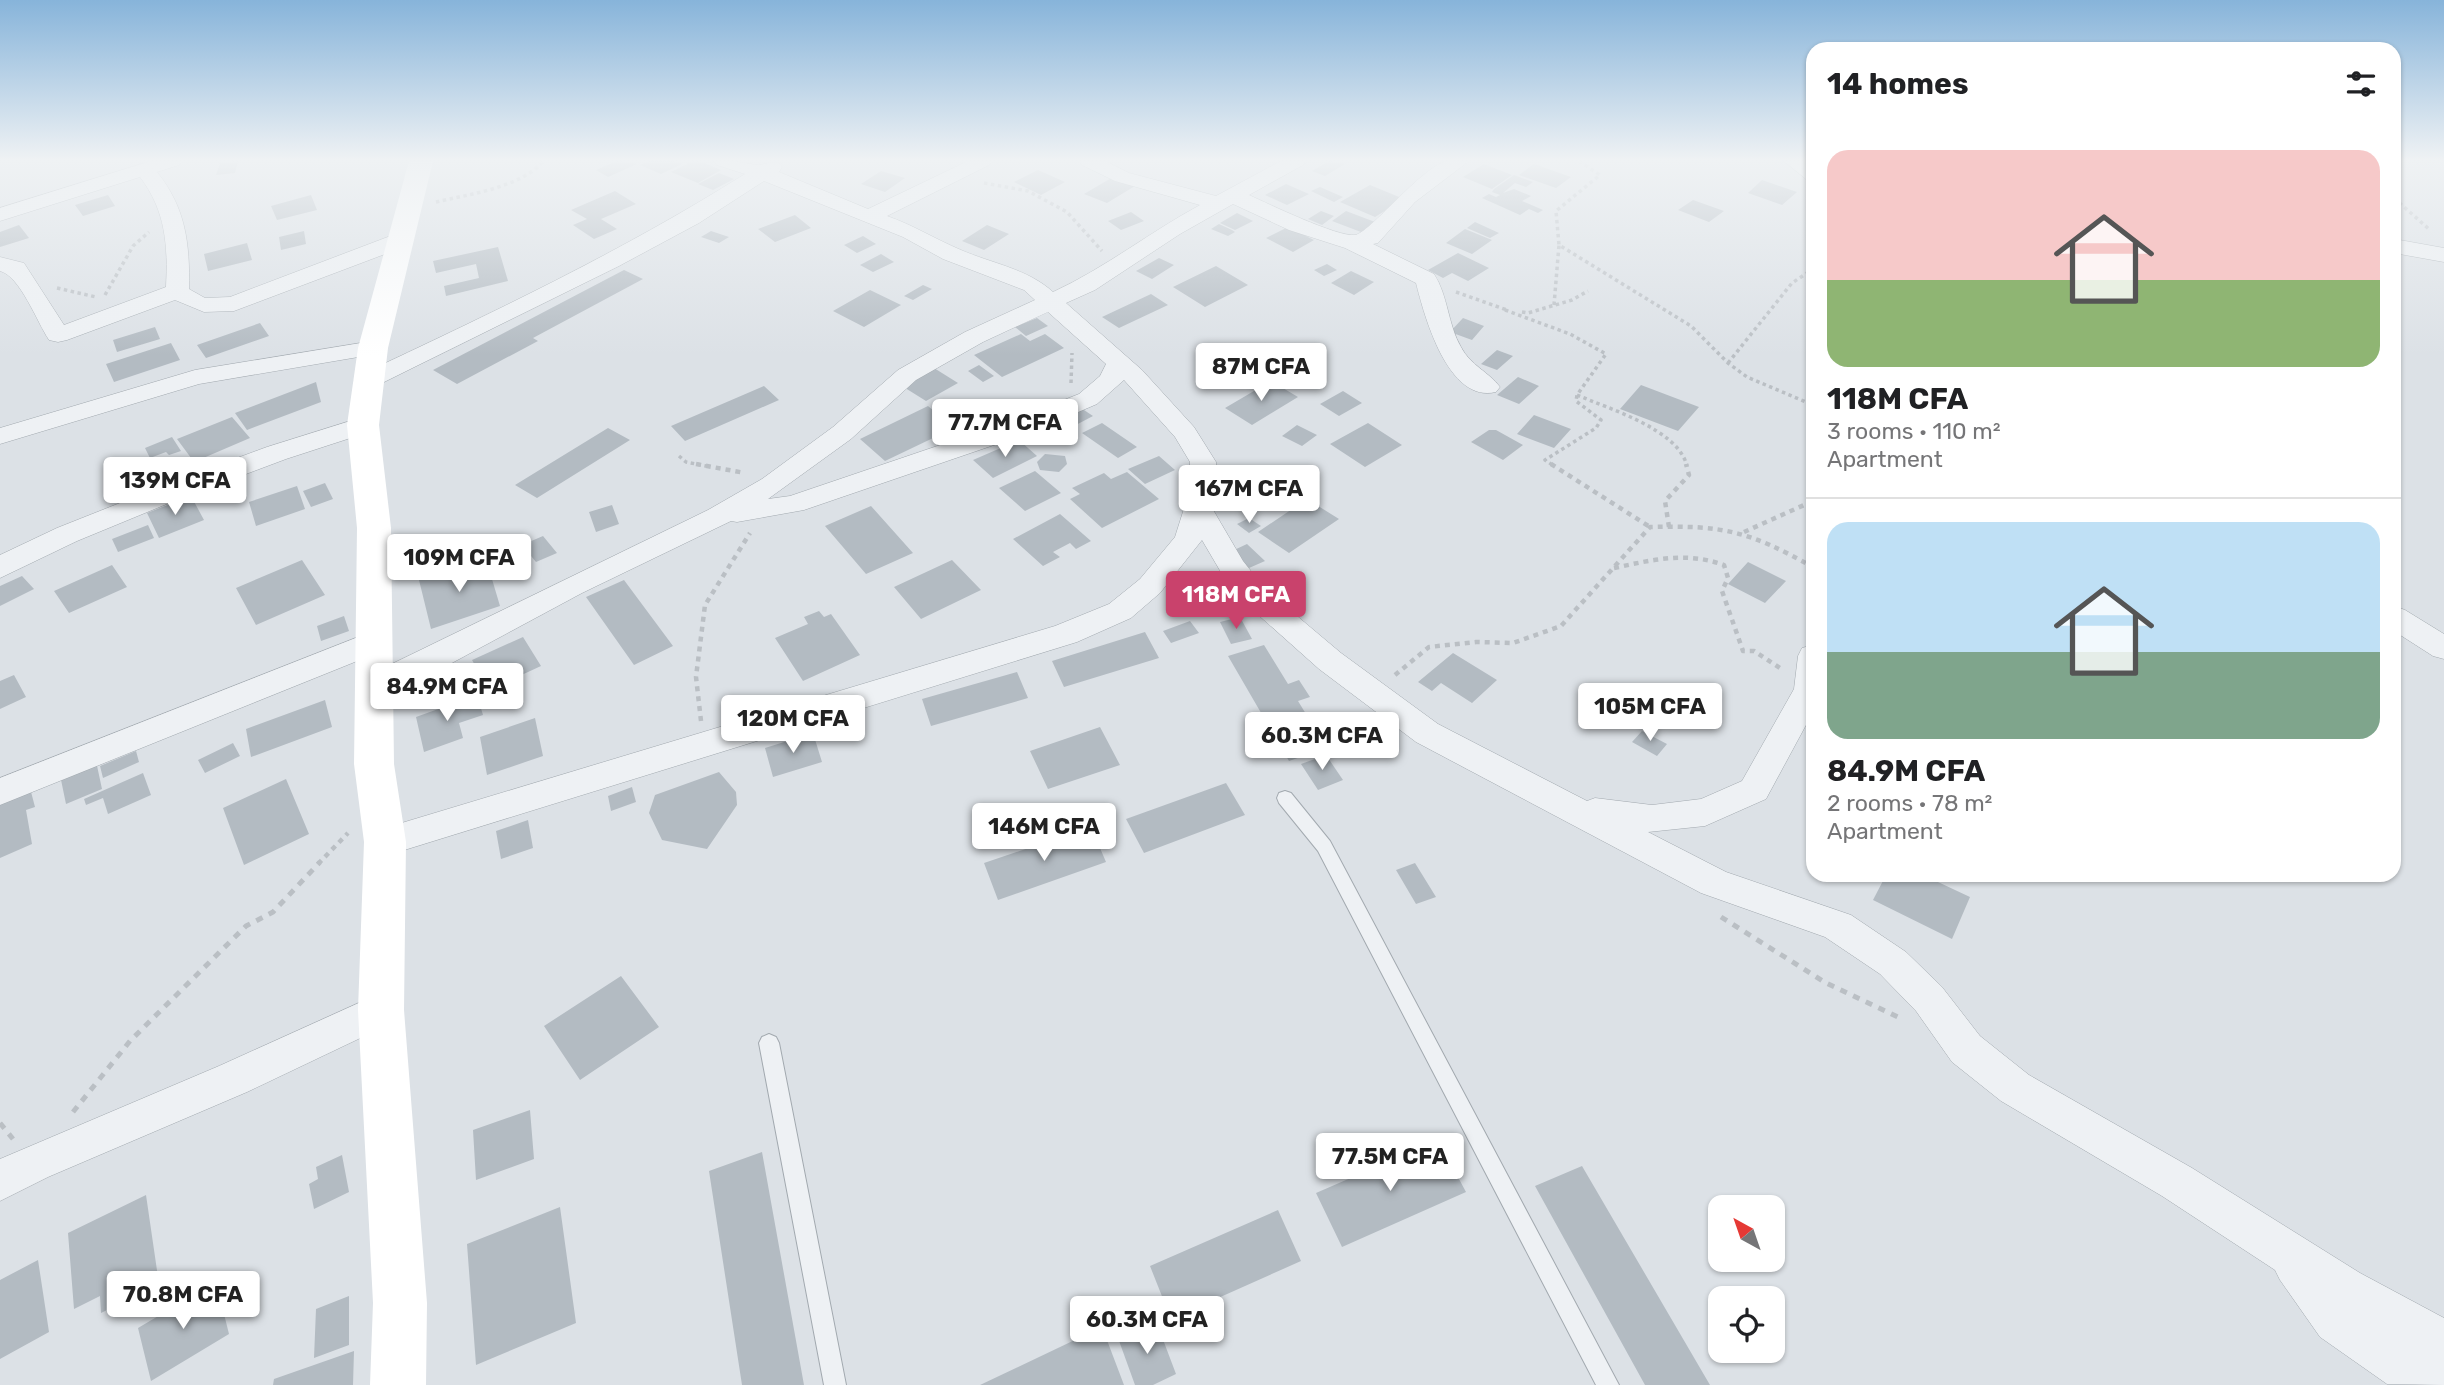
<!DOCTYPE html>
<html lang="en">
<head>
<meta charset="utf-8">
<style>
  :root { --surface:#fff; --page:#f6f6f6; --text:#202124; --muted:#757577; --line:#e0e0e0; --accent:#c9426c }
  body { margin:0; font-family:Rubik,sans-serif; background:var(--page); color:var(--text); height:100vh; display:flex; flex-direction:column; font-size:26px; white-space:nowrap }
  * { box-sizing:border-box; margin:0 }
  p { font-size:23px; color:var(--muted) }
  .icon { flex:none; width:38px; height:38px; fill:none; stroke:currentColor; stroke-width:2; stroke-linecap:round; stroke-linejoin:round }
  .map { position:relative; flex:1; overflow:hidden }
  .details { position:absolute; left:1806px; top:42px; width:595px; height:840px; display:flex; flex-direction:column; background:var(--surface); border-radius:21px; box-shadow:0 2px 5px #0004 }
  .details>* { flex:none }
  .needle { width:46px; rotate:320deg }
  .controls { position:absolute; left:1708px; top:1195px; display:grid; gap:14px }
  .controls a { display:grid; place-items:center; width:77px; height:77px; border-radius:14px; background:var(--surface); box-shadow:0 2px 5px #0004; font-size:35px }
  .price { position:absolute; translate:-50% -60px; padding:0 16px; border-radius:7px; background:#fff; color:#222; font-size:23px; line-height:46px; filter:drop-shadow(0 2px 4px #0008) }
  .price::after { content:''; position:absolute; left:50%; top:42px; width:21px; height:16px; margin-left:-10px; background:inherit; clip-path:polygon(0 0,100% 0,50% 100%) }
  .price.selected { background:var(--accent); color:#fff }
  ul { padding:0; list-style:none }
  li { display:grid; align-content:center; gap:14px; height:371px; padding:0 21px }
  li+li { border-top:2px solid var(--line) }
  li span { display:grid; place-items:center; height:217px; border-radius:21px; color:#555 }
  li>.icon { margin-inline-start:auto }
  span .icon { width:126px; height:126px; fill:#fffc; stroke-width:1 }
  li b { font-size:30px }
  h2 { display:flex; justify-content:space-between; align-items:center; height:84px; padding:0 21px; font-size:30px }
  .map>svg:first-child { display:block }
</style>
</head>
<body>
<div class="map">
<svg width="2444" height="1385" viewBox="0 0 2444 1385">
  <rect width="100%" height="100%" fill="#dce1e6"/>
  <!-- building -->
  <path fill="#b3bbc2" d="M 238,161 L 235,173 L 216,175 L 220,163 Z
    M 617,161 L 637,164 L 608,177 L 596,170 Z
    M 649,161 L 675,161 L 682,164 L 661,174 L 640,165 Z
    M 699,161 L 721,170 L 698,183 L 671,172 L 691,162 Z
    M 1329,161 L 1345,164 L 1325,176 L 1312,171 Z
    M 1484,164 L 1512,175 L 1492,189 L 1463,177 Z
    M 1534,164 L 1571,177 L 1556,188 L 1519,175 Z
    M 1038,170 L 1065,182 L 1041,195 L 1014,182 Z
    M 881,171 L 905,178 L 885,192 L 861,184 Z
    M 719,173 L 734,179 L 713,190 L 698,184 Z
    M 1514,175 L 1533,182 L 1526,187 L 1515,183 L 1503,193 L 1514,189 L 1531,196 L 1522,201 L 1543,210 L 1538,213 L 1529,209 L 1520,215 L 1482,198 L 1489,194 L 1496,197 L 1500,195 L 1492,192 L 1494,189 Z
    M 1113,177 L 1135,186 L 1107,203 L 1084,194 Z
    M 1762,180 L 1797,192 L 1782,205 L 1748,193 Z
    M 1286,184 L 1309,194 L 1287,205 L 1265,195 Z
    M 1370,185 L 1404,199 L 1375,217 L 1340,202 Z
    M 1320,187 L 1343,197 L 1334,202 L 1311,191 Z
    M 615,191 L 636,204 L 601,219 L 617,229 L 594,239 L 573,225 L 587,219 L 571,210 Z
    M 108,195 L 115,206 L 83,216 L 75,205 Z
    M 311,195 L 317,210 L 277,220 L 271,206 Z
    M 1693,200 L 1724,211 L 1709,222 L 1678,210 Z
    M 1321,211 L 1334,216 L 1322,225 L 1308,219 Z
    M 1346,211 L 1375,222 L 1361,232 L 1332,221 Z
    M 1131,212 L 1144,221 L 1121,230 L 1108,221 Z
    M 1237,213 L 1253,221 L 1235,230 L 1220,223 Z
    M 795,215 L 811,228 L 775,242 L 758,229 Z
    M 1475,222 L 1499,233 L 1490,238 L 1467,228 Z
    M 1219,224 L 1232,230 L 1235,232 L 1228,236 L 1211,229 Z
    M 19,225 L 29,238 L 0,247 L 0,232 Z
    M 987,225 L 1009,234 L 984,250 L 962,241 Z
    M 1288,227 L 1314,240 L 1293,252 L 1266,238 Z
    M 1465,229 L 1492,240 L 1472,254 L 1446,243 Z
    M 304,231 L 306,244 L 281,250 L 279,237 Z
    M 711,231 L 729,237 L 719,243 L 701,237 Z
    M 863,236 L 876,244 L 857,253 L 844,245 Z
    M 247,243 L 252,260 L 208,271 L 204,254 Z
    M 498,247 L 508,281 L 446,296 L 444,286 L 479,278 L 476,264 L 436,273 L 433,261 Z
    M 1458,253 L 1489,268 L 1468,281 L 1452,273 L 1443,278 L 1428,270 Z
    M 881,254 L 894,262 L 873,272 L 860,265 Z
    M 1159,258 L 1174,265 L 1152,279 L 1136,271 Z
    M 1327,264 L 1337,270 L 1324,276 L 1314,270 Z
    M 1216,266 L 1248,285 L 1205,307 L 1173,287 Z
    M 624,270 L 643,279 L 533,338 L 538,341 L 457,384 L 433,370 Z
    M 1351,271 L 1374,282 L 1354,295 L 1331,283 Z
    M 923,285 L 932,289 L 913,300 L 904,296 Z
    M 870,290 L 901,305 L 864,327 L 833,311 Z
    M 1151,294 L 1168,305 L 1119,328 L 1102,317 Z
    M 1037,318 L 1048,326 L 1026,336 L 1015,327 Z
    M 1463,318 L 1484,326 L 1472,340 L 1450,332 Z
    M 260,323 L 269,336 L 206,358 L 197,345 Z
    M 155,327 L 160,339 L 117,352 L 113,340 Z
    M 1021,334 L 1030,341 L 1045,334 L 1064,348 L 1002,377 L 974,355 Z
    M 171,343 L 180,360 L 114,382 L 106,364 Z
    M 1497,350 L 1513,356 L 1497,370 L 1481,364 Z
    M 1237,351 L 1263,367 L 1237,381 L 1218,369 L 1213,372 L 1206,367 Z
    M 979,365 L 994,376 L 983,382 L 968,371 Z
    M 934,368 L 958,383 L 926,401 L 902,386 Z
    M 1518,377 L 1539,386 L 1519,404 L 1497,395 Z
    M 1271,381 L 1298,397 L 1252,425 L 1225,408 Z
    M 316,382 L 321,402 L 247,430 L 235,413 Z
    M 1641,385 L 1699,407 L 1678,431 L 1620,409 Z
    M 764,386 L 779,400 L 685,441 L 671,426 Z
    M 1343,391 L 1362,403 L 1339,416 L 1320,404 Z
    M 928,406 L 954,428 L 885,461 L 860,439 Z
    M 1078,406 L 1093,416 L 1074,426 L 1060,415 Z
    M 1534,415 L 1571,429 L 1554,448 L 1517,434 Z
    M 232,417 L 250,438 L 194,462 L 177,439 Z
    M 1102,423 L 1137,447 L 1118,458 L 1082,433 Z
    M 1368,423 L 1402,445 L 1365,467 L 1330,444 Z
    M 1297,425 L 1317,435 L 1302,446 L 1282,436 Z
    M 608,428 L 630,440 L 537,498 L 515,485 Z
    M 1489,430 L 1496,430 L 1523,445 L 1503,460 L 1471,442 Z
    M 172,437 L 181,451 L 169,455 L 166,452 L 150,458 L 145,448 Z
    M 1019,440 L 1037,456 L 993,478 L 973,460 Z
    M 1045,454 L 1065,456 L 1067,464 L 1059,472 L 1040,470 L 1037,462 Z
    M 1159,456 L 1175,470 L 1145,484 L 1128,469 Z
    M 1271,469 L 1293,484 L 1266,500 L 1244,485 Z
    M 1035,471 L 1061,493 L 1025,511 L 999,488 Z
    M 1127,472 L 1159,499 L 1102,528 L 1070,499 L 1080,494 L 1072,488 L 1104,473 L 1111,479 Z
    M 325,483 L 333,499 L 311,507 L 303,491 Z
    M 297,486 L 305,509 L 256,526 L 249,502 Z
    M 191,496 L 204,520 L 159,538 L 147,513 Z
    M 1307,499 L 1339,519 L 1289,553 L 1258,532 Z
    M 612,505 L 619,524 L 596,532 L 589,512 Z
    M 871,506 L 913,553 L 866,574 L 825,526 Z
    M 1060,514 L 1091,541 L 1076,549 L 1070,543 L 1053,552 L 1060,557 L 1043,566 L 1013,539 Z
    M 1249,518 L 1261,526 L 1249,533 L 1237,524 Z
    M 148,525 L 154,538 L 118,552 L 112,539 Z
    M 543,536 L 557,553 L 536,562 L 522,545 Z
    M 1247,544 L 1265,561 L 1249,568 L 1232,551 Z
    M 519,546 L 531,563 L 506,574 L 494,557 Z
    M 486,559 L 500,606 L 431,629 L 419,580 Z
    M 302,560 L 325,595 L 256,625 L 236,588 Z
    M 952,560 L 981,590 L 921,619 L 894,587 Z
    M 1748,562 L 1786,581 L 1765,603 L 1728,584 Z
    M 112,565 L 127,587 L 69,613 L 54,591 Z
    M 22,576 L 34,589 L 0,606 L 0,586 Z
    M 624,580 L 673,646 L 634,665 L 586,597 Z
    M 819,611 L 824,617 L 831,614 L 860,655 L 803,681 L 775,638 L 808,624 L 804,617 Z
    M 344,616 L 349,631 L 321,641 L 317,626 Z
    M 1240,617 L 1252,639 L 1231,644 L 1220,622 Z
    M 1190,621 L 1199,633 L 1171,643 L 1163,631 Z
    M 1145,632 L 1159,658 L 1064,687 L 1052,661 Z
    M 523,637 L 541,666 L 489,690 L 472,660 Z
    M 1264,645 L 1288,684 L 1299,680 L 1310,697 L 1298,701 L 1327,748 L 1289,761 L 1228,656 Z
    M 1453,653 L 1497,680 L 1472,703 L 1441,683 L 1432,691 L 1418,682 Z
    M 1017,672 L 1028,698 L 931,726 L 922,699 Z
    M 14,675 L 26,697 L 0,709 L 0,681 Z
    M 477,695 L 483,715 L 459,723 L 463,738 L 424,752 L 416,717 Z
    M 325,700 L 332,727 L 251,757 L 246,729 Z
    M 535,718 L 543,756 L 487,775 L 480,737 Z
    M 1100,727 L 1120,765 L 1048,789 L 1030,751 Z
    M 1642,731 L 1667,744 L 1657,756 L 1632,742 Z
    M 813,733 L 822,762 L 773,777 L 765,748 Z
    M 233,743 L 240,756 L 205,773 L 198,760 Z
    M 136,751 L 139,762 L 103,778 L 100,766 Z
    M 1326,755 L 1343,780 L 1318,790 L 1301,764 Z
    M 96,761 L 102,789 L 66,804 L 60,775 Z
    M 719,772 L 736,792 L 737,805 L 707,849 L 662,840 L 649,813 L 655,795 Z
    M 143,773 L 151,795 L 108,814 L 103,798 L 86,805 L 84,799 Z
    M 286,779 L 309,834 L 244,865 L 223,808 Z
    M 1226,783 L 1245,815 L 1144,853 L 1126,819 Z
    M 632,787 L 636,802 L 611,811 L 608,796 Z
    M 30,788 L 35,807 L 26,810 L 32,844 L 0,858 L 0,800 Z
    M 528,820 L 533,848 L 501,859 L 496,831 Z
    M 1091,827 L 1106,862 L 998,900 L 984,863 Z
    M 1415,863 L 1436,897 L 1416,904 L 1396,870 Z
    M 1886,875 L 1923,875 L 1970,897 L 1952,939 L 1873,900 Z
    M 621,976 L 659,1027 L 580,1080 L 544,1026 Z
    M 530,1110 L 534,1159 L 476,1180 L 473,1130 Z
    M 1438,1140 L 1466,1192 L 1342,1247 L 1316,1193 Z
    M 762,1152 L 804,1385 L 742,1385 L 709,1171 Z
    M 342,1155 L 349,1192 L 314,1209 L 309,1184 L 318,1179 L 316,1167 Z
    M 1582,1166 L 1710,1385 L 1645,1385 L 1535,1186 Z
    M 146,1195 L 159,1284 L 101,1313 L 100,1296 L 74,1309 L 68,1233 Z
    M 560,1207 L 576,1323 L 476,1365 L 467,1244 Z
    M 1278,1210 L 1301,1261 L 1171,1319 L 1150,1266 Z
    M 38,1260 L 49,1332 L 0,1359 L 0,1280 Z
    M 216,1282 L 229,1334 L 151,1381 L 138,1328 Z
    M 349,1296 L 349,1345 L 314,1358 L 316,1309 Z
    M 1156,1321 L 1176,1374 L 1153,1385 L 1135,1385 L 1118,1338 Z
    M 1102,1327 L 1124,1385 L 980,1385 Z
    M 354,1351 L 353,1385 L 273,1385 L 274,1379 Z"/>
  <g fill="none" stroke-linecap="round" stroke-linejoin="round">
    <defs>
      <path id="lane" d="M 1285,791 L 1291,793 L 1330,841 L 1619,1385 L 1596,1385 L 1318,851 L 1279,803 L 1277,798 L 1279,793 Z
        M 769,1034 L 776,1037 L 779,1043 L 846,1385 L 824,1385 L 759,1043 L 762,1037 Z"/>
      <path id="street" d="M 151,161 L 182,161 L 179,165 L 157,172 C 186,208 190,244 189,289 L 205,298 L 230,297 L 393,235 L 409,235 L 412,240 L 409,245 L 234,311 L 204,312 L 175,300 L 67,340 L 58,342 L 49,340 C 37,322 20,276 0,271 L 0,257 L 24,263 L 64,325 L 166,287 C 168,246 166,211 140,177 L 0,221 L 0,208 Z
        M 714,161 C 729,160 741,162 756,165 C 764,166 770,160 779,163 L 782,167 L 779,172 L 868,209 L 968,161 L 992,161 L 989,165 L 887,216 C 913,225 935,239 961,250 C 991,263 1028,269 1053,292 C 1105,268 1150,232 1200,205 L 1115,181 L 1082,165 L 1079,161 L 1105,161 L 1129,173 L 1216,196 L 1281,161 L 1306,161 L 1303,165 L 1249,195 C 1269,204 1337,237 1355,235 C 1369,234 1421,167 1447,161 C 1453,159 1462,161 1469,161 L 1415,202 L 1378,243 L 1373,244 L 1434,274 C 1448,295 1448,325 1461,347 C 1470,365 1489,372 1500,387 L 1496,392 C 1448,404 1424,315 1416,283 L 1345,248 L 1289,230 L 1233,204 L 1180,234 L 1095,290 L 1066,303 L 1142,370 L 1194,427 L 1216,462 L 1216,496 L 1212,508 L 1243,561 L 1266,590 L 1341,653 L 1438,724 L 1587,801 L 1595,798 L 1652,805 L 1701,799 L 1742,781 L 1794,689 L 1798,656 L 1802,648 L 1813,645 L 1813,712 L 1766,799 L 1705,826 L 1648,832 L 1726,872 L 1851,915 L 1906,952 L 1942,987 L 1980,1036 L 2029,1075 L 2192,1168 L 2360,1273 L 2444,1318 L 2444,1385 L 2387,1384 L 2320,1337 L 2280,1280 L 2275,1270 L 2162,1196 L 2001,1101 L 1952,1062 L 1916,1011 L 1880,974 L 1825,937 L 1701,893 L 1416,742 L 1319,669 L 1246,604 L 1222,574 L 1202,540 L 1160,593 L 1131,618 L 1077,642 L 385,856 L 373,852 L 368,842 L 373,832 L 385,828 L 1055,626 L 1109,604 L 1140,579 L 1175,537 L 1188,496 L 1190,462 L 1175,437 L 1124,380 L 1097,404 L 1029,433 L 804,510 L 737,522 L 731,521 L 582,593 L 450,664 L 387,693 L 376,697 L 365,693 L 360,685 L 365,677 L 708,510 L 762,479 L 833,427 L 898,370 L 965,332 L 1035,300 L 1024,290 L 943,259 L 903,237 L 764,181 L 699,223 L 619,266 L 376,386 L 367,389 L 358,386 L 354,381 L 358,376 C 490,314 621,252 745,174 L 717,165 ZM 1048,312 L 1106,364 L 1100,376 L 1079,394 L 1011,421 L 790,496 L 768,499 L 851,439 L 916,380 L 983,342 Z
        M 1784,161 L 1807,161 L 1813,165 L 1813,181 L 1806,179 Z
        M 2394,239 L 2444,248 L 2444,262 L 2394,253 Z
        M 373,341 L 382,343 L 385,348 L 382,353 L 199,384 L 0,444 L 0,428 L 195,370 Z
        M 363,417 L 372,419 L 376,425 L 372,431 L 286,459 L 174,501 L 77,541 L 0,578 L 0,555 L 57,528 L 183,478 L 267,447 Z
        M 2394,606 L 2405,610 L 2444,634 L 2444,659 L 2433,656 L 2394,631 Z
        M 376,630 L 387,633 L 391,641 L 387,649 L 0,805 L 0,778 Z
        M 381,993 L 394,998 L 400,1010 L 394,1022 L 247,1092 L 48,1177 L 0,1201 L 0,1159 L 219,1066 Z"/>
    </defs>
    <!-- lane casing -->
    <use href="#lane" stroke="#a2a9af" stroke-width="2"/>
    <!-- street casing -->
    <use href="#street" stroke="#a2a9af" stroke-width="1"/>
    <!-- path-far2 -->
    <path stroke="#babfc4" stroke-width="3.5" stroke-dasharray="3.5 3.5" stroke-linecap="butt" d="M 1579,161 L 1600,175 L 1556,211 L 1559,245 L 1691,326 L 1728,363 L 1747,377 L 1813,405
      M 984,183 L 1028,191 L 1067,212 L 1102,251
      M 2394,198 L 2430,230
      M 436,202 C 470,194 519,188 544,161
      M 57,288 L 96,297
      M 1456,292 L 1507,310
      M 105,295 L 133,246 L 149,232
      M 1554,305 L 1559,245
      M 1505,310 L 1570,334 L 1606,354 L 1577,395 L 1576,401 L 1601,420 L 1596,428 L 1545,460 L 1554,466
      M 1522,312 L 1528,313 L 1572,300 L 1588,291
      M 1728,363 L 1792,283 L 1813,269
      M 1071,383 L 1072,353
      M 1577,395 C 1609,409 1678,429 1687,466
      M 679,456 L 686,462 L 706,466"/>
    <!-- path-far1 -->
    <path stroke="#babfc4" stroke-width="4.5" stroke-dasharray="5 5" stroke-linecap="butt" d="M 696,464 L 745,473
      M 1551,464 L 1650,527
      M 1669,527 L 1665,501 L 1689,475 L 1686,464
      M 1744,532 L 1813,501
      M 1614,568 C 1652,560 1686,551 1724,565 L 1728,578 L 1722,591 L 1743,651 L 1754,651 L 1783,670
      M 1395,675 L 1429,647 L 1476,642 L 1513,643 L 1561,626 L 1650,527 C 1724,525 1748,531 1813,567
      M 701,721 L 696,677 L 705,605 L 750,533
      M 318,864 L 348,833"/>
    <!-- path -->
    <path stroke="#babfc4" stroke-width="5" stroke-dasharray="7 7" stroke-linecap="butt" d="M 1721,917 L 1826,983 L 1902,1019
      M 73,1112 L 130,1041 L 246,926 L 273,912 L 320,862
      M 0,1123 L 13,1139"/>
    <!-- lane -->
    <use href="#lane" fill="#eef1f4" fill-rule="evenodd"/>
    <!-- street -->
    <use href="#street" fill="#eef1f4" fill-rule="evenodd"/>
    <!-- secondary -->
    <path fill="#fff" fill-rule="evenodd" d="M 409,161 L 433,161 L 388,348 L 379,425 L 391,528 L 394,764 L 406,842 L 404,1010 L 427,1303 L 426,1385 L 370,1385 L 373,1303 L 358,1010 L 364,842 L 354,764 L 357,528 L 347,425 L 358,348 Z"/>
  </g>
  <!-- sky -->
  <linearGradient id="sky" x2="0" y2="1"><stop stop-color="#87b4da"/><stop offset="0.45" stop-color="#eff2f4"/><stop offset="1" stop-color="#eff2f4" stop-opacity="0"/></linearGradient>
  <rect width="2444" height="355" fill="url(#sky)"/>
</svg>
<div class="controls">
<a><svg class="needle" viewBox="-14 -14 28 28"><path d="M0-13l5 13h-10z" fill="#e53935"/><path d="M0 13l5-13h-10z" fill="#757577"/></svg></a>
<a><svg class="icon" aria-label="locate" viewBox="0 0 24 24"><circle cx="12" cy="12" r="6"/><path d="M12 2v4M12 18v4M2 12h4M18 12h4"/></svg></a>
</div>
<b class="price" style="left:1261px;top:403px">87M CFA</b>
<b class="price" style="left:1005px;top:459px">77.7M CFA</b>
<b class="price" style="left:175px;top:517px">139M CFA</b>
<b class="price" style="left:1249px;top:525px">167M CFA</b>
<b class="price" style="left:459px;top:594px">109M CFA</b>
<b class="price selected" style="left:1236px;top:631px">118M CFA</b>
<b class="price" style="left:447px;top:723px">84.9M CFA</b>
<b class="price" style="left:1650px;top:743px">105M CFA</b>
<b class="price" style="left:793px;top:755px">120M CFA</b>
<b class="price" style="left:1322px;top:772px">60.3M CFA</b>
<b class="price" style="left:1044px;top:863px">146M CFA</b>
<b class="price" style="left:1390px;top:1193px">77.5M CFA</b>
<b class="price" style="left:183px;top:1331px">70.8M CFA</b>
<b class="price" style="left:1147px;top:1356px">60.3M CFA</b>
<section class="details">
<h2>14 homes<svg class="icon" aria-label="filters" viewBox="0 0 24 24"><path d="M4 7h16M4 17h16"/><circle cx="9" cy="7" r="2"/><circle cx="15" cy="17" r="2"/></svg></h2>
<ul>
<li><span style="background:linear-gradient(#f6c9c9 60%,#8fb573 0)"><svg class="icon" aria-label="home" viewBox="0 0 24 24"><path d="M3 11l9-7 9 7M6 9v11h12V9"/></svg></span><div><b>118M CFA</b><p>3 rooms · 110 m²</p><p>Apartment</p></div></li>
<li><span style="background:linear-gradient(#bfe0f5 60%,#7fa58c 0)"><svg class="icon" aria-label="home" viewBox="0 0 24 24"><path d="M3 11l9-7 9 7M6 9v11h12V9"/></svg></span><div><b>84.9M CFA</b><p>2 rooms · 78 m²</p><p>Apartment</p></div></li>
</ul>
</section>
</div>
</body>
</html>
